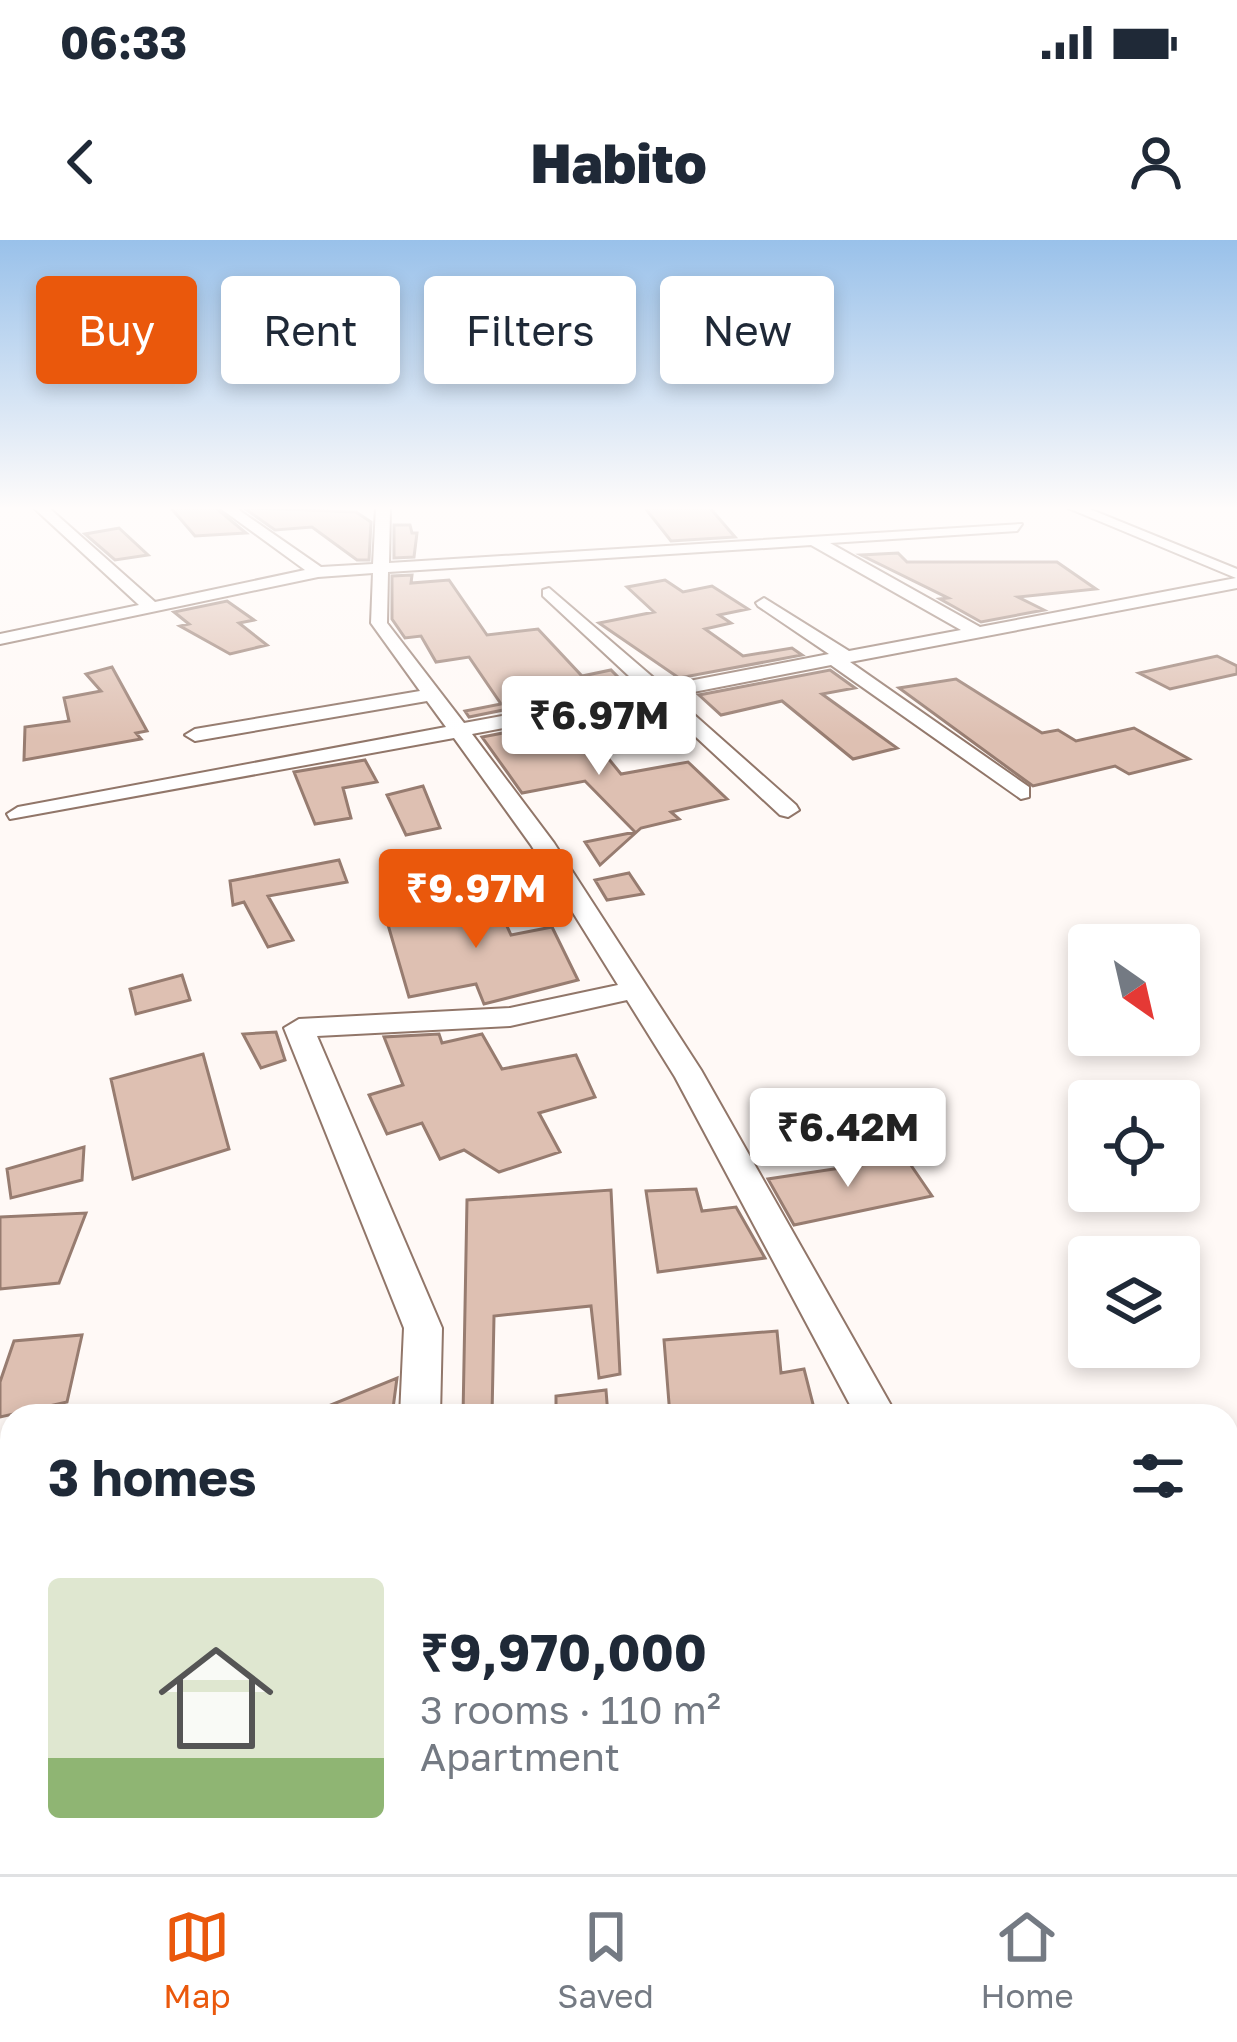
<!DOCTYPE html>
<html lang="en">
<head>
<meta charset="utf-8">
<style>
  :root { --surface:#fff; --page:#f6f6f7; --text:#1f2937; --muted:#747a83; --line:#e0e1e3; --accent:#ea580c }
  body { margin:0; font-family:"Golos Text",sans-serif; background:var(--page); color:var(--text); height:100vh; display:flex; flex-direction:column; font-size:45px; white-space:nowrap }
  * { box-sizing:border-box; margin:0 }
  p { font-size:39px; color:var(--muted) }
  .icon { flex:none; width:66px; height:66px; fill:none; stroke:currentColor; stroke-width:2; stroke-linecap:round; stroke-linejoin:round }
  .map { position:relative; flex:1; overflow:hidden }
  .drawer { position:absolute; left:0px; top:1164px; width:1239px; height:471px; display:flex; flex-direction:column; background:var(--surface); border-radius:36px 36px 0 0; box-shadow:0 6px 18px #0003 }
  .drawer>* { flex:none }
  .guide { position:absolute; left:36px; top:36px; width:1167px; height:108px; display:flex; gap:24px }
  .needle { width:78px; rotate:146deg }
  .tools { position:absolute; left:1068px; top:684px; display:grid; gap:24px }
  .tools a { display:grid; place-items:center; width:132px; height:132px; border-radius:12px; background:var(--surface); box-shadow:0 6px 18px #0003; font-size:60px }
  .price { position:absolute; translate:-50% -102px; padding:0 27px; border-radius:12px; background:#fff; color:#222; font-size:39px; line-height:78px; filter:drop-shadow(0 3px 6px #0008) }
  .price::after { content:''; position:absolute; left:50%; top:72px; width:36px; height:27px; margin-left:-18px; background:inherit; clip-path:polygon(0 0,100% 0,50% 100%) }
  .price.current { background:var(--accent); color:#fff }
  ul { padding:0; list-style:none }
  li { display:flex; align-items:center; gap:36px; height:300px; padding:0 48px }
  li span { display:grid; place-items:center; flex:none; width:336px; height:240px; border-radius:12px; color:#555 }
  li>.icon { margin-inline-start:auto }
  span .icon { width:144px; height:144px; fill:#fffc; stroke-width:1 }
  li b { font-size:51px }
  h2 { display:flex; justify-content:space-between; align-items:center; height:144px; padding:0 48px; font-size:51px }
  .tag { padding:0 42px; border-radius:12px; background:var(--surface); box-shadow:0 6px 18px #0003; font-size:42px; line-height:108px }
  .tag.current { background:var(--accent); color:#fff }
  .status { display:flex; justify-content:space-between; align-items:center; height:84px; padding:0 60px; background:var(--surface); direction:ltr }
  .status svg { height:33px; fill:currentColor }
  header { display:flex; justify-content:space-between; align-items:center; height:156px; padding:0 48px; background:var(--surface); font-size:54px; font-weight:800 }
  .dock { display:flex; justify-content:space-around; align-items:center; height:168px; border-top:3px solid var(--line); background:var(--surface); font-size:33px; color:var(--muted) }
  .dock a { display:grid; justify-items:center; gap:6px }
  .dock .current { color:var(--accent) }
  .map>svg:first-child { display:block }
</style>
</head>
<body>
<div class="status"><b>06:33</b><svg viewBox="0 0 49 12"><path d="M0 12V9h3v3zM5 12V6h3v6zM10 12V3h3v9zM15 12V0h3v12zM26 1h20v11H26zM47 4h2v5h-2z"/></svg></div>
<header><svg class="icon" aria-label="back" viewBox="0 0 24 24"><path d="M15 5l-7 7 7 7"/></svg>Habito<svg class="icon" aria-label="person" viewBox="0 0 24 24"><circle cx="12" cy="8" r="4"/><path d="M4 21q1-7 8-7t8 7"/></svg></header>
<div class="map">
<svg width="1237" height="1634" viewBox="0 0 1237 1634">
  <rect width="100%" height="100%" fill="#fff9f6"/>
  <!-- building -->
  <path fill="#dec0b2" stroke="#977c70" stroke-width="3" d="M 171,268 L 216,268 L 246,293 L 195,296 Z
    M 244,268 L 356,272 L 371,282 L 369,320 L 357,320 L 312,287 L 275,290 Z
    M 645,268 L 710,268 L 735,297 L 671,301 Z
    M 394,285 L 410,285 L 412,293 L 417,293 L 414,317 L 394,318 Z
    M 119,288 L 148,315 L 115,320 L 85,294 Z
    M 898,313 L 907,322 L 1057,322 L 1096,349 L 1018,357 L 1044,370 L 981,382 L 940,359 L 948,358 L 861,315 Z
    M 412,335 L 411,343 L 449,340 L 487,395 L 538,389 L 582,436 L 611,430 L 626,445 L 469,477 L 465,471 L 501,464 L 469,417 L 436,422 L 421,396 L 405,398 L 392,379 L 392,336 Z
    M 665,340 L 683,352 L 712,346 L 748,369 L 719,375 L 731,383 L 705,389 L 743,416 L 792,408 L 802,415 L 679,438 L 599,383 L 654,372 L 627,347 Z
    M 227,361 L 254,380 L 239,383 L 267,405 L 230,414 L 180,386 L 189,384 L 174,372 Z
    M 1217,416 L 1237,426 L 1237,434 L 1170,449 L 1139,433 Z
    M 112,427 L 147,491 L 136,493 L 141,499 L 24,520 L 25,487 L 69,481 L 64,458 L 101,451 L 86,434 Z
    M 830,430 L 855,448 L 822,454 L 897,508 L 853,519 L 782,461 L 721,475 L 699,455 Z
    M 956,439 L 1042,493 L 1058,490 L 1076,501 L 1134,488 L 1189,519 L 1129,534 L 1115,526 L 1033,546 L 899,448 Z
    M 576,479 L 621,534 L 688,522 L 727,559 L 671,572 L 679,579 L 641,588 L 600,625 L 585,602 L 635,592 L 585,541 L 522,553 L 482,497 Z
    M 365,520 L 377,542 L 343,548 L 351,578 L 315,584 L 294,532 Z
    M 423,546 L 440,588 L 406,595 L 387,555 Z
    M 339,620 L 347,642 L 268,656 L 293,700 L 268,707 L 244,662 L 233,665 L 230,641 Z
    M 629,633 L 643,654 L 607,660 L 595,640 Z
    M 491,651 L 511,695 L 552,687 L 578,740 L 484,764 L 476,744 L 409,757 L 386,678 L 446,667 L 443,660 Z
    M 182,735 L 190,760 L 136,774 L 130,749 Z
    M 276,792 L 285,820 L 261,828 L 243,794 Z
    M 439,794 L 442,803 L 482,794 L 502,829 L 576,815 L 595,857 L 539,873 L 560,912 L 499,932 L 464,910 L 440,919 L 422,883 L 387,894 L 369,855 L 403,845 L 384,797 Z
    M 203,814 L 229,909 L 133,939 L 111,839 Z
    M 84,907 L 82,940 L 11,958 L 7,929 Z
    M 906,918 L 932,956 L 794,985 L 768,939 Z
    M 696,949 L 702,971 L 736,967 L 765,1018 L 658,1032 L 646,951 Z
    M 611,950 L 620,1134 L 599,1138 L 591,1066 L 494,1076 L 492,1176 L 463,1176 L 467,960 Z
    M 86,973 L 59,1043 L 0,1049 L 0,977 Z
    M 777,1091 L 781,1133 L 804,1129 L 816,1176 L 670,1176 L 664,1100 Z
    M 82,1095 L 67,1162 L 0,1177 L 0,1142 L 14,1101 Z
    M 397,1138 L 392,1176 L 306,1176 L 306,1175 Z
    M 606,1150 L 608,1176 L 556,1176 L 556,1156 Z"/>
  <g fill="none" stroke-linecap="round" stroke-linejoin="round">
    <defs>
      <path id="minor" d="M 34,268 L 49,268 L 155,362 L 305,330 L 220,268 L 236,268 L 321,327 L 373,324 L 376,268 L 390,268 L 389,323 L 1022,284 L 1017,291 L 830,303 L 980,387 L 1236,338 L 1068,268 L 1087,268 L 1237,329 L 1237,348 L 850,422 L 1029,547 L 1029,557 L 1021,559 L 831,425 L 673,456 L 796,565 L 799,570 L 788,577 L 780,575 L 655,459 L 472,494 L 554,603 L 701,830 L 897,1176 L 856,1176 L 675,837 L 627,760 L 510,786 L 317,796 L 442,1088 L 440,1176 L 400,1176 L 404,1088 L 284,788 L 299,779 L 510,768 L 618,745 L 531,605 L 454,498 L 10,579 L 7,574 L 18,567 L 446,487 L 427,461 L 195,501 L 185,495 L 195,489 L 420,451 L 371,383 L 373,333 L 318,337 L 0,404 L 0,394 L 139,365 ZM 811,305 L 961,390 L 849,411 L 764,358 L 756,363 L 758,366 L 829,414 L 663,446 L 549,348 L 543,350 L 543,356 L 644,450 L 464,483 L 387,383 L 388,332 Z"/>
      <path id="highway" d="M 1237,1355 L 1237,1425 L 1227,1426 L 1227,1356 Z
        M 12,1451 L 12,1527 L 0,1528 L 0,1452 Z
        M 1237,1513 L 1237,1591 L 1227,1592 L 1227,1514 Z
        M 12,1588 L 12,1623 L 124,1623 L 119,1634 L 0,1634 L 0,1589 Z"/>
    </defs>
    <!-- minor casing -->
    <use href="#minor" stroke="#917669" stroke-width="4"/>
    <!-- highway casing -->
    <use href="#highway" stroke="#d9d7d6" stroke-width="5"/>
    <!-- minor -->
    <use href="#minor" fill="#fff" fill-rule="evenodd"/>
    <!-- highway -->
    <use href="#highway" fill="#f5be9d" fill-rule="evenodd"/>
  </g>
  <!-- sky -->
  <linearGradient id="sky" x2="0" y2="1"><stop stop-color="#99c1ea"/><stop offset="0.54" stop-color="#fffcfb"/><stop offset="1" stop-color="#fffcfb" stop-opacity="0"/></linearGradient>
  <rect width="1237" height="497" fill="url(#sky)"/>
</svg>
<div class="tools">
<a><svg class="needle" viewBox="-14 -14 28 28"><path d="M0-13l5 13h-10z" fill="#e53935"/><path d="M0 13l5-13h-10z" fill="#747a83"/></svg></a>
<a><svg class="icon" aria-label="locate" viewBox="0 0 24 24"><circle cx="12" cy="12" r="6"/><path d="M12 2v4M12 18v4M2 12h4M18 12h4"/></svg></a>
<a><svg class="icon" aria-label="layers" viewBox="0 0 24 24"><path d="M12 4l9 5-9 5-9-5zM3 14l9 5 9-5"/></svg></a>
</div>
<b class="price" style="left:599px;top:538px">₹6.97M</b>
<b class="price current" style="left:476px;top:711px">₹9.97M</b>
<b class="price" style="left:848px;top:950px">₹6.42M</b>
<div class="guide">
<a class="tag current">Buy</a>
<a class="tag">Rent</a>
<a class="tag">Filters</a>
<a class="tag">New</a>
</div>
<section class="drawer">
<h2>3 homes<svg class="icon" aria-label="filters" viewBox="0 0 24 24"><path d="M4 7h16M4 17h16"/><circle cx="9" cy="7" r="2"/><circle cx="15" cy="17" r="2"/></svg></h2>
<ul>
<li><span style="background:linear-gradient(#dfe7d0 75%,#8fb573 0)"><svg class="icon" aria-label="home" viewBox="0 0 24 24"><path d="M3 11l9-7 9 7M6 9v11h12V9"/></svg></span><div><b>₹9,970,000</b><p>3 rooms · 110 m²</p><p>Apartment</p></div></li>
</ul>
</section>
</div>
<nav class="dock">
<a class="current"><svg class="icon" aria-label="map" viewBox="0 0 24 24"><path d="M3 6l6-2 6 2 6-2v14l-6 2-6-2-6 2zM9 4v14M15 6v14"/></svg>Map</a>
<a><svg class="icon" aria-label="saved" viewBox="0 0 24 24"><path d="M7 4h10v16l-5-4-5 4z"/></svg>Saved</a>
<a><svg class="icon" aria-label="home" viewBox="0 0 24 24"><path d="M3 11l9-7 9 7M6 9v11h12V9"/></svg>Home</a>
</nav>
</body>
</html>
